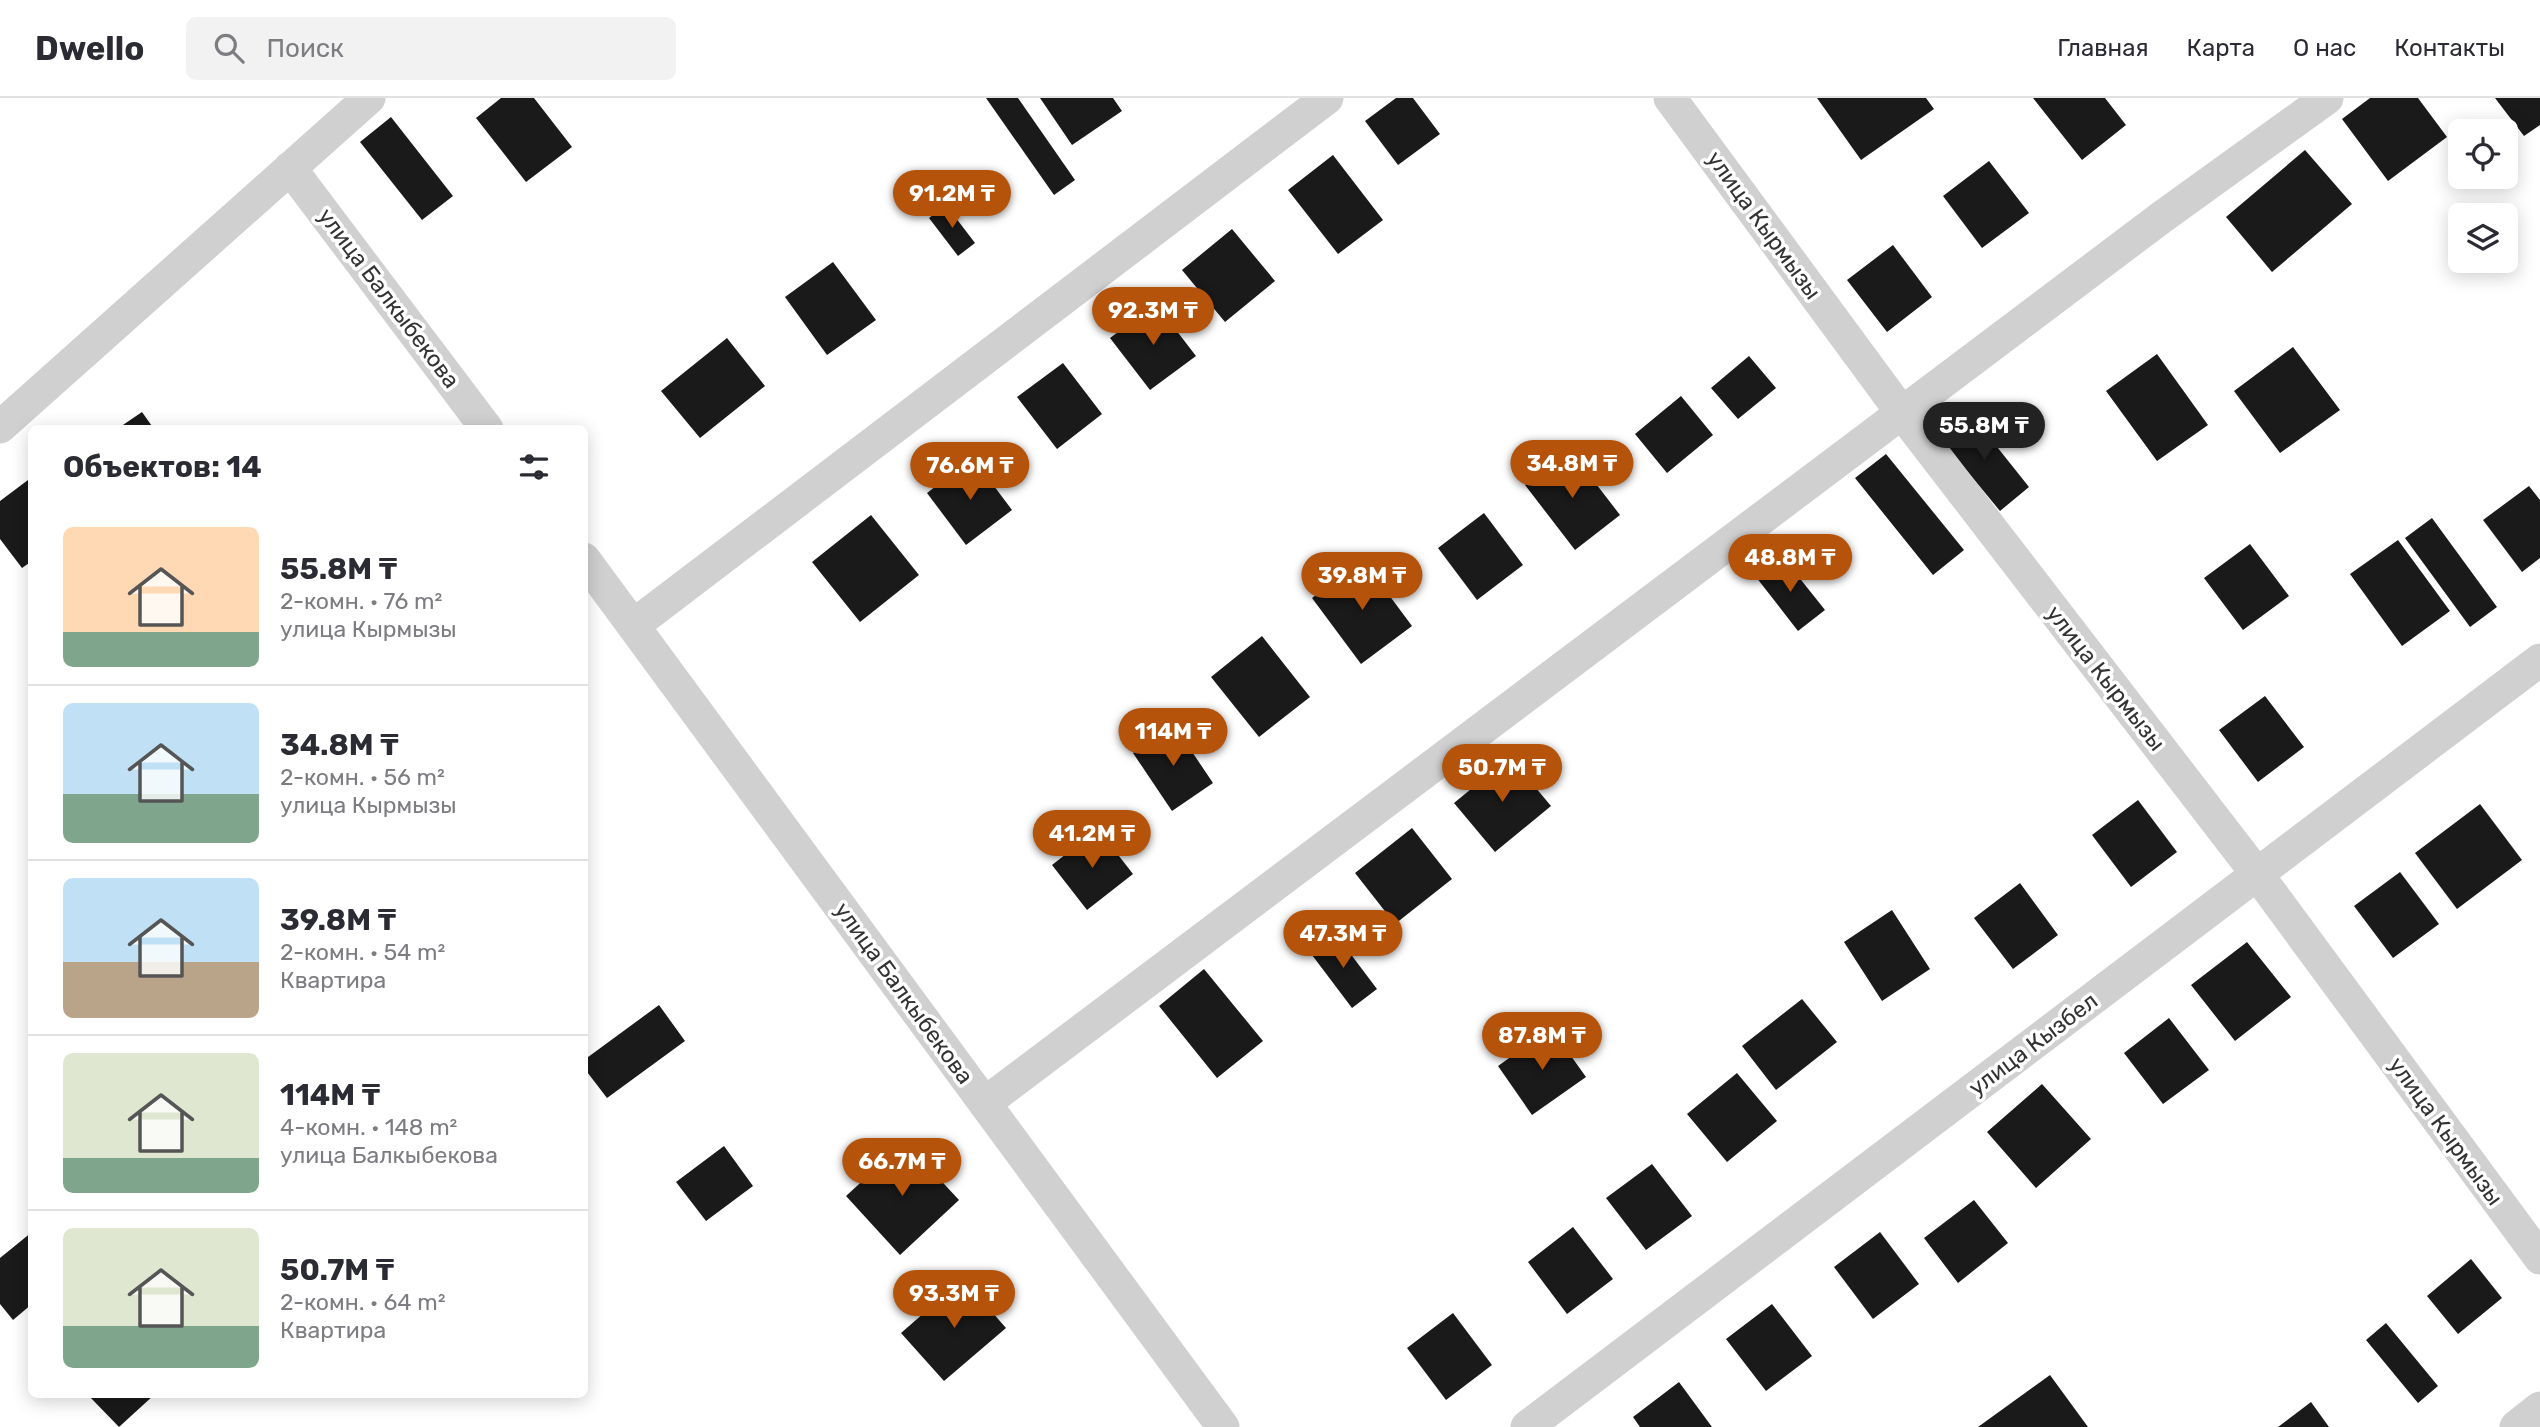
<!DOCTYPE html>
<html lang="ru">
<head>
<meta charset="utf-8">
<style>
  :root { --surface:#fff; --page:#f2f2f3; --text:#2b2b33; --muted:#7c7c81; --line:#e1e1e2; --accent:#b45309 }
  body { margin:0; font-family:Rubik,sans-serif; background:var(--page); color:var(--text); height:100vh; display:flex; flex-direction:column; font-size:26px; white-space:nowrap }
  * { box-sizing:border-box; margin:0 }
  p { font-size:23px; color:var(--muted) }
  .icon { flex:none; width:38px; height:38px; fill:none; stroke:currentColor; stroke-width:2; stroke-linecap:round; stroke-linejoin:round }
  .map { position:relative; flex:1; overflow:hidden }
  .details { position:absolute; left:28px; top:327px; width:560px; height:973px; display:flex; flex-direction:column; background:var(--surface); border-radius:10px; box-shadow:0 4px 18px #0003 }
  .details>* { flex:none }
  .buttons { position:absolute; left:2448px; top:21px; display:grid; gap:14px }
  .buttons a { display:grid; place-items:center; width:70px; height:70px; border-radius:10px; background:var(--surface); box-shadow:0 4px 18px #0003; font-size:35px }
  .price { position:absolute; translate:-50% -60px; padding:0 16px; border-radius:24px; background:var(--accent); color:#fff; font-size:23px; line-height:46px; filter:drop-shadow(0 2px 4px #0008) }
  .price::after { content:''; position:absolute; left:50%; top:42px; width:21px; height:16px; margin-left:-10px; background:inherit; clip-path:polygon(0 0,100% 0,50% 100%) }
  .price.selected { background:#222; color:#fff }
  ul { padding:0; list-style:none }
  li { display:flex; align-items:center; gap:21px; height:175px; padding:0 35px }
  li+li { border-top:2px solid var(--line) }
  li span { display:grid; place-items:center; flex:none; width:196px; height:140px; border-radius:10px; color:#555 }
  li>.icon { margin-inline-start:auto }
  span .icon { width:84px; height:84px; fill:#fffc; stroke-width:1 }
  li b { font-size:30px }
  h2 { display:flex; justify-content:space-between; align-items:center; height:84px; padding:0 35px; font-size:30px }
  header { display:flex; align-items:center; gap:42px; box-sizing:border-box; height:98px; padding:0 35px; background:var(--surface); border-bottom:2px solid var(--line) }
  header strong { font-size:33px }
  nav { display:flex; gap:38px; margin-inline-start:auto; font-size:24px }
  .search { width:490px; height:63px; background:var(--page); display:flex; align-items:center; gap:18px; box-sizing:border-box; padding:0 24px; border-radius:10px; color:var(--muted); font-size:26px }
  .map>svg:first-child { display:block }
</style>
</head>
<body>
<header>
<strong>Dwello</strong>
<div class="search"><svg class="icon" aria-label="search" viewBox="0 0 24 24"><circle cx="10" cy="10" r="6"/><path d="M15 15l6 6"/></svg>Поиск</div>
<nav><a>Главная</a><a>Карта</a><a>О нас</a><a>Контакты</a></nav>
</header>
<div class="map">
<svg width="2540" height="1329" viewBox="0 0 2540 1329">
  <rect width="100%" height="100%" fill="#fff"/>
  <!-- building -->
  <path fill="#1a1a1a" d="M 501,0 L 534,0 L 572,49 L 526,84 L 476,20 Z
    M 986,0 L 1018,0 L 1075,82 L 1054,97 Z
    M 1040,0 L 1113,0 L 1122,13 L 1072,47 Z
    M 1396,0 L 1413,0 L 1440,36 L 1398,67 L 1365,23 Z
    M 1817,0 L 1926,0 L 1934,11 L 1861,62 Z
    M 2033,0 L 2105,0 L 2126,27 L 2082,62 Z
    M 2370,0 L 2418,0 L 2447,39 L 2388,83 L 2342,21 Z
    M 2495,0 L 2540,0 L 2540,27 L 2524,38 Z
    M 391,19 L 453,98 L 422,122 L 360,44 Z
    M 2305,52 L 2352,106 L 2272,174 L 2226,119 Z
    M 1333,57 L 1383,122 L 1338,156 L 1288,92 Z
    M 1989,63 L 2029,115 L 1982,150 L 1943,98 Z
    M 946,107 L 975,145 L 958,158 L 929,120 Z
    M 1232,131 L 1275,183 L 1225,224 L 1182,172 Z
    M 1893,147 L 1932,199 L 1887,234 L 1847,182 Z
    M 833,164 L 876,222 L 827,257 L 785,199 Z
    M 1156,206 L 1196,258 L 1150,292 L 1110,240 Z
    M 727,240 L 765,288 L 700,340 L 661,293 Z
    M 2293,249 L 2340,312 L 2280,355 L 2234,293 Z
    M 2157,256 L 2208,327 L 2157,363 L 2106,293 Z
    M 1749,258 L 1776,290 L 1738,321 L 1711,290 Z
    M 1063,265 L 1102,316 L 1057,351 L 1017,299 Z
    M 1681,298 L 1713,337 L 1667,375 L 1635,336 Z
    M 142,314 L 154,331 L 117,331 Z
    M 1970,315 L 2029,389 L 2000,413 L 1939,339 Z
    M 1570,352 L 1620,417 L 1575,452 L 1525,387 Z
    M 1886,356 L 1964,452 L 1933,477 L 1855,380 Z
    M 973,360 L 1012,412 L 966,447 L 927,395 Z
    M 32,379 L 32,463 L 22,470 L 0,441 L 0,403 Z
    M 2529,388 L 2540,402 L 2540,460 L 2522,474 L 2483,422 Z
    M 1484,415 L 1523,467 L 1477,502 L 1438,450 Z
    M 871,417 L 919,477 L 860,524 L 812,464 Z
    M 2432,420 L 2497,509 L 2470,529 L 2405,440 Z
    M 2398,442 L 2450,513 L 2402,548 L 2350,476 Z
    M 2250,446 L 2289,498 L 2243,532 L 2204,480 Z
    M 1782,458 L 1825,512 L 1798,533 L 1756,479 Z
    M 1363,462 L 1412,528 L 1361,566 L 1312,500 Z
    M 1262,538 L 1310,599 L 1259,639 L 1211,579 Z
    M 2265,598 L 2304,649 L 2258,684 L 2219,632 Z
    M 1174,627 L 1213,685 L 1172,713 L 1133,655 Z
    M 1510,659 L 1551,708 L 1495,754 L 1454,705 Z
    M 2138,702 L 2177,754 L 2131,789 L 2092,737 Z
    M 2480,706 L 2522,762 L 2457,811 L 2415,755 Z
    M 1412,730 L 1452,781 L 1395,826 L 1355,775 Z
    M 1098,731 L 1133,776 L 1087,812 L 1052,767 Z
    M 2400,774 L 2439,826 L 2393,860 L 2354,808 Z
    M 2020,785 L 2058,837 L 2013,871 L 1974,820 Z
    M 1892,812 L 1930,871 L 1882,903 L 1844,844 Z
    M 1334,834 L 1377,891 L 1352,910 L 1309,853 Z
    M 2247,844 L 2291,899 L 2235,943 L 2191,887 Z
    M 1204,871 L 1263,943 L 1217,980 L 1159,908 Z
    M 1802,901 L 1837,944 L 1776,992 L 1742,948 Z
    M 659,907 L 685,943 L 607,1000 L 584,970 L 584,962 Z
    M 2169,920 L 2209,972 L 2163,1006 L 2124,955 Z
    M 1551,930 L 1586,979 L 1532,1017 L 1498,968 Z
    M 1737,975 L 1777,1023 L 1727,1064 L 1687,1016 Z
    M 2042,986 L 2091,1041 L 2036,1090 L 1987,1034 Z
    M 905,1044 L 959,1102 L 900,1157 L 846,1098 Z
    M 724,1048 L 753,1088 L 706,1123 L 676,1084 Z
    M 1652,1066 L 1692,1118 L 1646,1152 L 1606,1100 Z
    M 1974,1102 L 2008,1145 L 1958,1185 L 1924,1140 Z
    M 1573,1129 L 1613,1181 L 1567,1216 L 1528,1164 Z
    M 32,1134 L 32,1206 L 13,1222 L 0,1206 L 0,1160 Z
    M 1880,1134 L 1919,1186 L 1873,1221 L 1834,1169 Z
    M 2471,1161 L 2502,1200 L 2458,1236 L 2427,1198 Z
    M 963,1181 L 1006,1230 L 944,1283 L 901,1235 Z
    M 1772,1206 L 1812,1258 L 1766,1293 L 1726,1241 Z
    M 1453,1215 L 1492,1267 L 1446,1302 L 1407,1250 Z
    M 2386,1225 L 2438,1288 L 2418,1305 L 2366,1242 Z
    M 2050,1277 L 2088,1329 L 1978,1329 Z
    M 1679,1284 L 1712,1329 L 1640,1329 L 1633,1319 Z
    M 88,1297 L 154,1297 L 119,1329 Z
    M 2311,1304 L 2329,1329 L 2278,1329 Z"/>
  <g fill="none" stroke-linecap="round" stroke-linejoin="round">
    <!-- street -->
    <path stroke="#d0d0d0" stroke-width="33" d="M 1670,0 L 1902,315 L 2257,776 L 2540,1160
      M 290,70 L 487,331
      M 0,329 L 369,0
      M 584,461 L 1223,1329
      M 634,527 L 1327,0
      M 985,1005 L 2162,119 L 2327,0
      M 1527,1329 L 2540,562
      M 2516,1329 L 2540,1310"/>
  </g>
  <g text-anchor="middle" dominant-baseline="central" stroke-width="7" stroke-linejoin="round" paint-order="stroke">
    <!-- street labels -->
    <g font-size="23" fill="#333" stroke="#fff">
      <text transform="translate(1764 127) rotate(54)">улица Кырмызы</text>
      <text transform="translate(389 200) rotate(53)">улица Балкыбекова</text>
      <text transform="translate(2106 580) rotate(52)">улица Кырмызы</text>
      <text transform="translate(904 895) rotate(54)">улица Балкыбекова</text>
      <text transform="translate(2033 946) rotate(-37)">улица Кызбел</text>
      <text transform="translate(2446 1033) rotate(54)">улица Кырмызы</text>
    </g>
  </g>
</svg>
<div class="buttons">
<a><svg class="icon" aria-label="locate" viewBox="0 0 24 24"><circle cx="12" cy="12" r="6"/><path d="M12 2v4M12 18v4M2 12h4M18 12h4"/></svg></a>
<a><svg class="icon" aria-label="layers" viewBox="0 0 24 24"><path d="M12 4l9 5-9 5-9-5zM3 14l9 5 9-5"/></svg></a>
</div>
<b class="price" style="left:952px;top:132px">91.2M ₸</b>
<b class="price" style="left:1153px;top:249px">92.3M ₸</b>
<b class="price selected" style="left:1984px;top:364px">55.8M ₸</b>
<b class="price" style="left:1572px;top:402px">34.8M ₸</b>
<b class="price" style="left:970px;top:404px">76.6M ₸</b>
<b class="price" style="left:1790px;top:496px">48.8M ₸</b>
<b class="price" style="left:1362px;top:514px">39.8M ₸</b>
<b class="price" style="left:1173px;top:670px">114M ₸</b>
<b class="price" style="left:1502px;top:706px">50.7M ₸</b>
<b class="price" style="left:1092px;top:772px">41.2M ₸</b>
<b class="price" style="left:1343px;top:872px">47.3M ₸</b>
<b class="price" style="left:1542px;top:974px">87.8M ₸</b>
<b class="price" style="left:902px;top:1100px">66.7M ₸</b>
<b class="price" style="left:954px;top:1232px">93.3M ₸</b>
<section class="details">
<h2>Объектов: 14<svg class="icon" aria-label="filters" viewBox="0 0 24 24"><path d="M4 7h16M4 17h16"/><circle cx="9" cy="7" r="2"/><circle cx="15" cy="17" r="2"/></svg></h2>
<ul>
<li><span style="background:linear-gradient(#ffd9b3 75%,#7fa58c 0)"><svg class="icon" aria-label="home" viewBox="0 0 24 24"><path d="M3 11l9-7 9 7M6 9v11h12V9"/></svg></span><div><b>55.8M ₸</b><p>2-комн. · 76 m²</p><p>улица Кырмызы</p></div></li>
<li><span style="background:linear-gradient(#bfe0f5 65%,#7fa58c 0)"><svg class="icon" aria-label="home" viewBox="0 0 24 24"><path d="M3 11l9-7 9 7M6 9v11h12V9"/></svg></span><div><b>34.8M ₸</b><p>2-комн. · 56 m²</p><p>улица Кырмызы</p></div></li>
<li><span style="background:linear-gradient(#bfe0f5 60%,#b9a48a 0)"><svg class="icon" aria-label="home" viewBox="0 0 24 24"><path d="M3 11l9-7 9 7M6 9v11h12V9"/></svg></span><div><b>39.8M ₸</b><p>2-комн. · 54 m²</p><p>Квартира</p></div></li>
<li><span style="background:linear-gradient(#dfe7d0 75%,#7fa58c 0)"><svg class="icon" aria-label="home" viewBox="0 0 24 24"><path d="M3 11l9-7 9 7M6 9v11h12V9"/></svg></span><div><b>114M ₸</b><p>4-комн. · 148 m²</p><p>улица Балкыбекова</p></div></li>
<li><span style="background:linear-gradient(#dfe7d0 70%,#7fa58c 0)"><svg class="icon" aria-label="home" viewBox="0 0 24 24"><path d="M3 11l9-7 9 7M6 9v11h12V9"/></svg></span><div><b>50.7M ₸</b><p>2-комн. · 64 m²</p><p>Квартира</p></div></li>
</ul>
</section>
</div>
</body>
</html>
